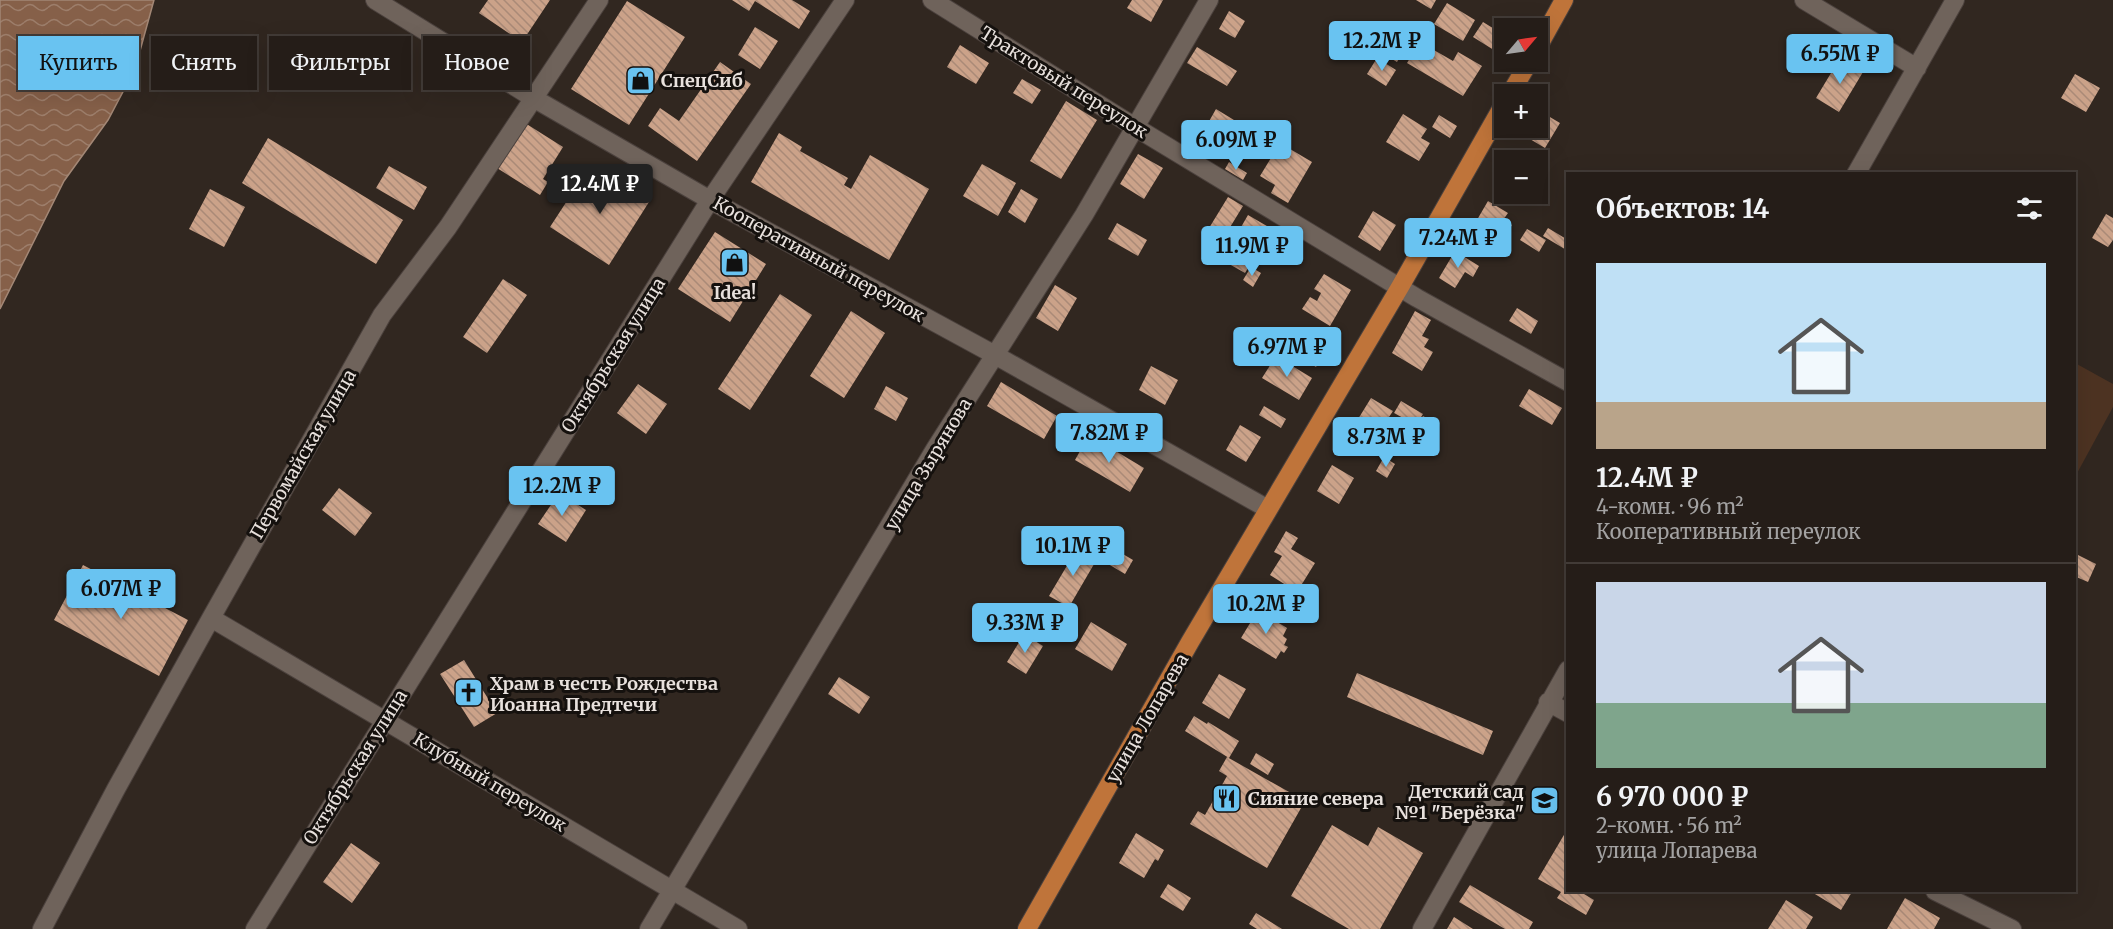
<!DOCTYPE html>
<html lang="ru">
<head>
<meta charset="utf-8">
<style>
  :root { --surface:#251d18; --page:#2d2621; --text:#f1f3f6; --muted:#a3a2a2; --line:#423b37; --accent:#69c3f1 }
  body { margin:0; font-family:Merriweather,serif; background:var(--page); color:var(--text); height:100vh; display:flex; flex-direction:column; font-size:22px; white-space:nowrap }
  * { box-sizing:border-box; margin:0 }
  p { font-size:20px; color:var(--muted) }
  .icon { flex:none; width:33px; height:33px; fill:none; stroke:currentColor; stroke-width:2; stroke-linecap:round; stroke-linejoin:round }
  .map { position:relative; flex:1; overflow:hidden }
  .panel { position:absolute; left:1566px; top:172px; width:510px; height:720px; display:flex; flex-direction:column; background:var(--surface); border-radius:0px; box-shadow:0 6px 24px #0002,0 0 0 2px var(--line) }
  .panel>* { flex:none }
  .top-card { position:absolute; left:18px; top:36px; width:570px; height:54px; display:flex; gap:12px }
  .needle { width:39px; rotate:61deg }
  .buttons { position:absolute; left:1494px; top:18px; display:grid; gap:12px }
  .buttons a { display:grid; place-items:center; width:54px; height:54px; border-radius:0px; background:var(--surface); box-shadow:0 6px 24px #0002,0 0 0 2px var(--line); font-size:30px }
  .price { position:absolute; translate:-50% -51px; padding:0 14px; border-radius:6px; background:var(--accent); color:#111; font-size:20px; line-height:39px; filter:drop-shadow(0 2px 3px #0008) }
  .price::after { content:''; position:absolute; left:50%; top:36px; width:18px; height:14px; margin-left:-9px; background:inherit; clip-path:polygon(0 0,100% 0,50% 100%) }
  .price.active { background:#222; color:#fff }
  ul { padding:0; list-style:none }
  li { display:grid; align-content:center; gap:12px; height:318px; padding:0 30px }
  li+li { border-top:2px solid var(--line) }
  li span { display:grid; place-items:center; height:186px; border-radius:0px; color:#555 }
  li>.icon { margin-inline-start:auto }
  span .icon { width:108px; height:108px; fill:#fffc; stroke-width:1 }
  li b { font-size:26px }
  h2 { display:flex; justify-content:space-between; align-items:center; height:72px; padding:0 30px; font-size:26px }
  .tag { padding:0 21px; border-radius:0px; background:var(--surface); box-shadow:0 6px 24px #0002,0 0 0 2px var(--line); font-size:21px; line-height:54px }
  .tag.active { background:var(--accent); color:#111 }
  .map>svg:first-child { display:block }
</style>
</head>
<body>
<div class="map">
<svg width="2113" height="929" viewBox="0 0 2113 929">
  <defs>
    <pattern id="water-waves" width="16" height="10" patternUnits="userSpaceOnUse" patternTransform="scale(1.5)"><rect width="16" height="10" fill="#866049"/><path d="M0 5q4-4 8 0t8 0" fill="none" stroke="#9d7e6b"/></pattern>
    <pattern id="building-back-hatch" width="6" height="6" patternUnits="userSpaceOnUse" patternTransform="scale(1.5)"><rect width="6" height="6" fill="#cba289"/><path d="M-1 5l2 2M0 0l6 6M5-1l2 2" fill="none" stroke="#aa8a77"/></pattern>
  </defs>
  <rect width="100%" height="100%" fill="#312720"/>
  <!-- pitch -->
  <path fill="#4d3322" d="M 2075,363 L 2113,384 L 2113,407 L 2075,477 Z"/>
  <!-- water -->
  <path fill="url(#water-waves)" stroke="#a38775" stroke-width="1.5" d="M 0,0 L 154,0 L 135,69 L 108,120 L 64,181 L 0,309 Z"/>
  <!-- building -->
  <path fill="url(#building-back-hatch)" d="M 488,0 L 550,0 L 522,42 L 479,13 Z
    M 732,0 L 792,0 L 810,11 L 799,29 L 755,1 L 749,11 Z
    M 1132,0 L 1163,0 L 1151,22 L 1127,8 Z
    M 1416,0 L 1436,0 L 1431,9 Z
    M 627,1 L 685,37 L 629,125 L 571,89 Z
    M 1447,3 L 1475,20 L 1463,41 L 1434,24 Z
    M 1229,11 L 1245,21 L 1235,38 L 1219,29 Z
    M 1388,22 L 1412,36 L 1397,62 L 1373,48 Z
    M 1483,22 L 1504,35 L 1504,40 L 1497,52 L 1473,37 Z
    M 755,27 L 778,41 L 760,69 L 738,55 Z
    M 1420,42 L 1453,61 L 1458,52 L 1482,66 L 1463,96 L 1407,63 Z
    M 960,45 L 989,63 L 976,84 L 947,67 Z
    M 1197,47 L 1237,71 L 1227,86 L 1187,63 Z
    M 1377,58 L 1396,70 L 1386,86 L 1367,74 Z
    M 1840,58 L 1863,72 L 1839,112 L 1816,98 Z
    M 720,62 L 751,84 L 697,161 L 648,126 L 660,108 L 679,121 Z
    M 2075,74 L 2100,88 L 2086,112 L 2061,98 Z
    M 1022,79 L 1041,90 L 1032,104 L 1013,93 Z
    M 1066,101 L 1097,120 L 1061,179 L 1030,161 Z
    M 1216,109 L 1247,128 L 1229,157 L 1199,139 Z
    M 1538,110 L 1560,123 L 1545,148 L 1523,135 L 1528,128 L 1538,128 Z
    M 1403,114 L 1427,129 L 1421,138 L 1430,143 L 1419,161 L 1386,142 Z
    M 1439,115 L 1457,126 L 1450,138 L 1432,127 Z
    M 525,123 L 563,147 L 543,179 L 548,182 L 540,195 L 497,168 Z
    M 779,133 L 802,147 L 800,151 L 848,178 L 844,185 L 851,189 L 870,155 L 929,189 L 889,260 L 751,182 Z
    M 268,138 L 403,220 L 376,264 L 242,183 Z
    M 1280,143 L 1312,162 L 1288,203 L 1271,193 L 1275,185 L 1260,176 Z
    M 1138,154 L 1163,168 L 1144,199 L 1120,184 Z
    M 1229,162 L 1247,173 L 1243,180 L 1225,169 Z
    M 591,164 L 649,202 L 609,265 L 550,227 Z
    M 982,164 L 1016,183 L 998,216 L 963,196 Z
    M 389,166 L 427,187 L 414,210 L 376,188 Z
    M 210,189 L 245,207 L 224,247 L 189,229 Z
    M 1021,189 L 1038,199 L 1025,223 L 1008,212 Z
    M 1228,197 L 1243,206 L 1221,242 L 1206,233 Z
    M 1488,201 L 1508,213 L 1503,220 L 1512,225 L 1502,241 L 1474,225 Z
    M 1373,211 L 1396,225 L 1380,251 L 1358,237 Z
    M 2106,214 L 2113,218 L 2113,240 L 2108,247 L 2092,238 Z
    M 1248,215 L 1272,229 L 1245,273 L 1222,260 Z
    M 1117,223 L 1147,240 L 1138,256 L 1108,239 Z
    M 1548,228 L 1568,240 L 1568,251 L 1543,236 Z
    M 1527,229 L 1546,240 L 1539,252 L 1520,240 Z
    M 1461,231 L 1470,236 L 1462,251 L 1452,246 Z
    M 715,232 L 766,264 L 730,322 L 678,289 Z
    M 1455,251 L 1479,266 L 1473,277 L 1465,272 L 1455,288 L 1439,278 Z
    M 1251,267 L 1261,273 L 1253,287 L 1243,280 Z
    M 1324,274 L 1351,290 L 1330,326 L 1302,309 L 1310,297 L 1317,301 L 1321,293 L 1314,289 Z
    M 503,279 L 527,295 L 487,353 L 463,337 Z
    M 1055,285 L 1077,298 L 1058,331 L 1036,318 Z
    M 780,294 L 812,315 L 750,410 L 718,389 Z
    M 1517,308 L 1538,321 L 1531,334 L 1509,321 Z
    M 851,311 L 885,333 L 844,398 L 810,376 Z
    M 1415,311 L 1431,320 L 1422,336 L 1429,339 L 1424,347 L 1433,352 L 1422,371 L 1392,353 Z
    M 1282,333 L 1323,356 L 1316,367 L 1276,343 Z
    M 1276,356 L 1312,378 L 1299,400 L 1262,378 Z
    M 1151,366 L 1178,380 L 1165,405 L 1139,390 Z
    M 1001,382 L 1057,416 L 1044,439 L 987,406 Z
    M 638,384 L 667,404 L 646,434 L 617,413 Z
    M 886,386 L 908,398 L 896,421 L 874,409 Z
    M 1529,389 L 1562,408 L 1552,425 L 1519,406 Z
    M 1371,398 L 1393,411 L 1389,417 L 1394,420 L 1382,440 L 1355,424 Z
    M 1401,401 L 1423,414 L 1416,425 L 1394,413 Z
    M 1264,406 L 1286,419 L 1281,428 L 1259,415 Z
    M 1423,416 L 1438,424 L 1433,434 L 1418,425 Z
    M 1240,425 L 1261,437 L 1246,462 L 1226,450 Z
    M 1089,435 L 1144,468 L 1130,492 L 1075,460 Z
    M 1384,457 L 1395,464 L 1387,478 L 1376,471 Z
    M 1332,465 L 1354,478 L 1339,504 L 1317,491 Z
    M 339,488 L 372,513 L 355,536 L 322,510 Z
    M 559,493 L 586,510 L 566,542 L 538,524 Z
    M 1286,531 L 1298,538 L 1291,549 L 1315,563 L 1297,592 L 1270,575 L 1282,556 L 1274,552 Z
    M 1106,544 L 1133,560 L 1125,574 L 1098,558 Z
    M 1078,547 L 1097,559 L 1069,607 L 1049,596 Z
    M 2074,553 L 2096,564 L 2088,582 L 2074,576 Z
    M 83,565 L 188,620 L 159,676 L 54,620 Z
    M 1258,610 L 1287,628 L 1283,636 L 1287,639 L 1284,645 L 1288,647 L 1284,653 L 1281,651 L 1276,659 L 1241,638 Z
    M 1091,622 L 1127,644 L 1112,671 L 1075,649 Z
    M 1024,634 L 1043,646 L 1026,674 L 1007,662 Z
    M 464,660 L 497,713 L 474,727 L 440,674 Z
    M 1357,673 L 1493,731 L 1483,755 L 1347,697 Z
    M 1219,674 L 1246,689 L 1229,719 L 1202,703 Z
    M 839,677 L 870,697 L 859,714 L 828,694 Z
    M 1194,716 L 1207,724 L 1208,722 L 1239,741 L 1229,758 L 1185,731 Z
    M 1256,753 L 1274,764 L 1268,775 L 1250,764 Z
    M 1227,757 L 1305,801 L 1267,868 L 1190,824 L 1198,811 L 1205,815 L 1227,776 L 1219,771 Z
    M 1332,825 L 1368,846 L 1378,827 L 1423,853 L 1380,929 L 1349,929 L 1291,896 Z
    M 1568,828 L 1568,891 L 1579,891 L 1594,900 L 1586,915 L 1557,898 L 1561,892 L 1538,879 Z
    M 1136,833 L 1164,850 L 1158,861 L 1155,859 L 1144,878 L 1119,863 Z
    M 351,843 L 380,863 L 352,903 L 323,882 Z
    M 1168,884 L 1191,898 L 1183,911 L 1160,897 Z
    M 1470,885 L 1533,922 L 1529,929 L 1505,929 L 1459,902 Z
    M 1810,891 L 1850,891 L 1852,892 L 1841,910 Z
    M 1905,898 L 1940,918 L 1934,929 L 1887,929 Z
    M 1786,900 L 1813,917 L 1806,929 L 1768,929 Z
    M 1256,913 L 1282,929 L 1257,929 L 1249,924 Z
    M 1454,917 L 1473,929 L 1447,929 Z"/>
  <g fill="none" stroke-linecap="round" stroke-linejoin="round">
    <defs>
      <path id="minor" d="M 375,0 L 535,99 L 710,200 L 995,355 L 1268,509
        M 932,0 L 1135,127 L 1417,298 L 1568,382
        M 1804,0 L 1917,68
        M 1856,174 L 1955,0
        M 211,618 L 738,929
        M 1548,702 L 1568,713
        M 1935,891 L 2012,929
        M 42,929 L 116,789 L 211,618 L 382,315 L 448,227 L 599,0
        M 255,929 L 710,200 L 845,0
        M 649,929 L 935,449 L 1084,215 L 1209,0
        M 1422,929 L 1568,670"/>
      <path id="major" d="M 1538,47 L 1564,0
        M 1510,94 L 1529,62
        M 1027,929 L 1190,642 L 1400,287 L 1504,104"/>
    </defs>
    <!-- minor casing -->
    <use href="#minor" stroke="#4b413d" stroke-width="20"/>
    <!-- major casing -->
    <use href="#major" stroke="#4b413d" stroke-width="20"/>
    <!-- minor -->
    <use href="#minor" stroke="#6f635b" stroke-width="18"/>
    <!-- major -->
    <use href="#major" stroke="#bf743a" stroke-width="18"/>
  </g>
  <!-- icons -->
  <defs>
    <symbol id="shop-square" viewBox="-11 -11 22 22"><rect x="-9" y="-9" width="18" height="18" rx="4" fill="#69c3f1" stroke="#15110e"/><path d="M-5-2.5h2.3a2.7 3.5 0 0 1 5.4 0H5L5.5 6h-11ZM-1.5-2.5h3a1.5 2.3 0 0 0-3 0Z" fill="#111"/></symbol>
    <symbol id="church-square" viewBox="-11 -11 22 22"><rect x="-9" y="-9" width="18" height="18" rx="4" fill="#69c3f1" stroke="#15110e"/><path d="M-1.2-6h2.4v3.5h3.3v2.4h-3.3V6h-2.4V-.1h-3.3v-2.4h3.3Z" fill="#111"/></symbol>
    <symbol id="restaurant-square" viewBox="-11 -11 22 22"><rect x="-9" y="-9" width="18" height="18" rx="4" fill="#69c3f1" stroke="#15110e"/><path d="M-5-6h1v4h1v-4h1v4h1v-4h1v5L-1.5 .5V6h-2V.5L-5-1ZM5-6V6H3V1.5H1.5Q1.5-4 5-6Z" fill="#111"/></symbol>
    <symbol id="school-square" viewBox="-11 -11 22 22"><rect x="-9" y="-9" width="18" height="18" rx="4" fill="#69c3f1" stroke="#15110e"/><path d="M0-5L7-2L0 1L-7-2ZM-4 1L0 2.5L4 1V4Q0 6-4 4Z" fill="#111"/></symbol>
  </defs>
  <g fill-rule="evenodd">
    <use href="#shop-square" x="624" y="64" width="33" height="33"/>
    <use href="#shop-square" x="718" y="246" width="33" height="33"/>
    <use href="#church-square" x="452" y="676" width="33" height="33"/>
    <use href="#restaurant-square" x="1210" y="782" width="33" height="33"/>
    <use href="#school-square" x="1528" y="784" width="33" height="33"/>
  </g>
  <g text-anchor="middle" dominant-baseline="central" stroke-width="6" stroke-linejoin="round" paint-order="stroke">
    <!-- poi labels -->
    <g font-size="18" font-weight="bold" fill="#e8e1dd" stroke="#15110e" text-anchor="start">
      <text x="661" y="80">СпецСиб</text>
      <text x="735" y="292" text-anchor="middle">Idea!</text>
      <text x="490" y="683">Храм в честь Рождества<tspan x="490" dy="21">Иоанна Предтечи</tspan></text>
      <text x="1524" y="791" text-anchor="end">Детский сад<tspan x="1524" dy="21">№1 "Берёзка"</tspan></text>
      <text x="1248" y="798">Сияние севера</text>
    </g>
    <!-- street labels -->
    <g font-size="18" fill="#e8e1dd" stroke="#15110e">
      <text transform="translate(1064 82) rotate(32)">Трактовый переулок</text>
      <text transform="translate(819 259) rotate(29)">Кооперативный переулок</text>
      <text transform="translate(613 355) rotate(-58)">Октябрьская улица</text>
      <text transform="translate(303 454) rotate(-60)">Первомайская улица</text>
      <text transform="translate(928 464) rotate(-59)">улица Зырянова</text>
      <text transform="translate(1147 718) rotate(-60)">улица Лопарева</text>
      <text transform="translate(355 767) rotate(-58)">Октябрьская улица</text>
      <text transform="translate(490 782) rotate(31)">Клубный переулок</text>
    </g>
  </g>
</svg>
<div class="buttons">
<a><svg class="needle" viewBox="-14 -14 28 28"><path d="M0-13l5 13h-10z" fill="#e53935"/><path d="M0 13l5-13h-10z" fill="#a3a2a2"/></svg></a>
<a>+</a>
<a>−</a>
</div>
<b class="price" style="left:1382px;top:72px">12.2M ₽</b>
<b class="price" style="left:1840px;top:85px">6.55M ₽</b>
<b class="price" style="left:1236px;top:171px">6.09M ₽</b>
<b class="price active" style="left:600px;top:215px">12.4M ₽</b>
<b class="price" style="left:1458px;top:269px">7.24M ₽</b>
<b class="price" style="left:1252px;top:277px">11.9M ₽</b>
<b class="price" style="left:1287px;top:378px">6.97M ₽</b>
<b class="price" style="left:1109px;top:464px">7.82M ₽</b>
<b class="price" style="left:1386px;top:468px">8.73M ₽</b>
<b class="price" style="left:562px;top:517px">12.2M ₽</b>
<b class="price" style="left:1073px;top:577px">10.1M ₽</b>
<b class="price" style="left:121px;top:620px">6.07M ₽</b>
<b class="price" style="left:1266px;top:635px">10.2M ₽</b>
<b class="price" style="left:1025px;top:654px">9.33M ₽</b>
<div class="top-card">
<a class="tag active">Купить</a>
<a class="tag">Снять</a>
<a class="tag">Фильтры</a>
<a class="tag">Новое</a>
</div>
<section class="panel">
<h2>Объектов: 14<svg class="icon" aria-label="filters" viewBox="0 0 24 24"><path d="M4 7h16M4 17h16"/><circle cx="9" cy="7" r="2"/><circle cx="15" cy="17" r="2"/></svg></h2>
<ul>
<li><span style="background:linear-gradient(#bfe0f5 75%,#b9a48a 0)"><svg class="icon" aria-label="home" viewBox="0 0 24 24"><path d="M3 11l9-7 9 7M6 9v11h12V9"/></svg></span><div><b>12.4M ₽</b><p>4-комн. · 96 m²</p><p>Кооперативный переулок</p></div></li>
<li><span style="background:linear-gradient(#c9d6e8 65%,#7fa58c 0)"><svg class="icon" aria-label="home" viewBox="0 0 24 24"><path d="M3 11l9-7 9 7M6 9v11h12V9"/></svg></span><div><b>6 970 000 ₽</b><p>2-комн. · 56 m²</p><p>улица Лопарева</p></div></li>
</ul>
</section>
</div>
</body>
</html>
